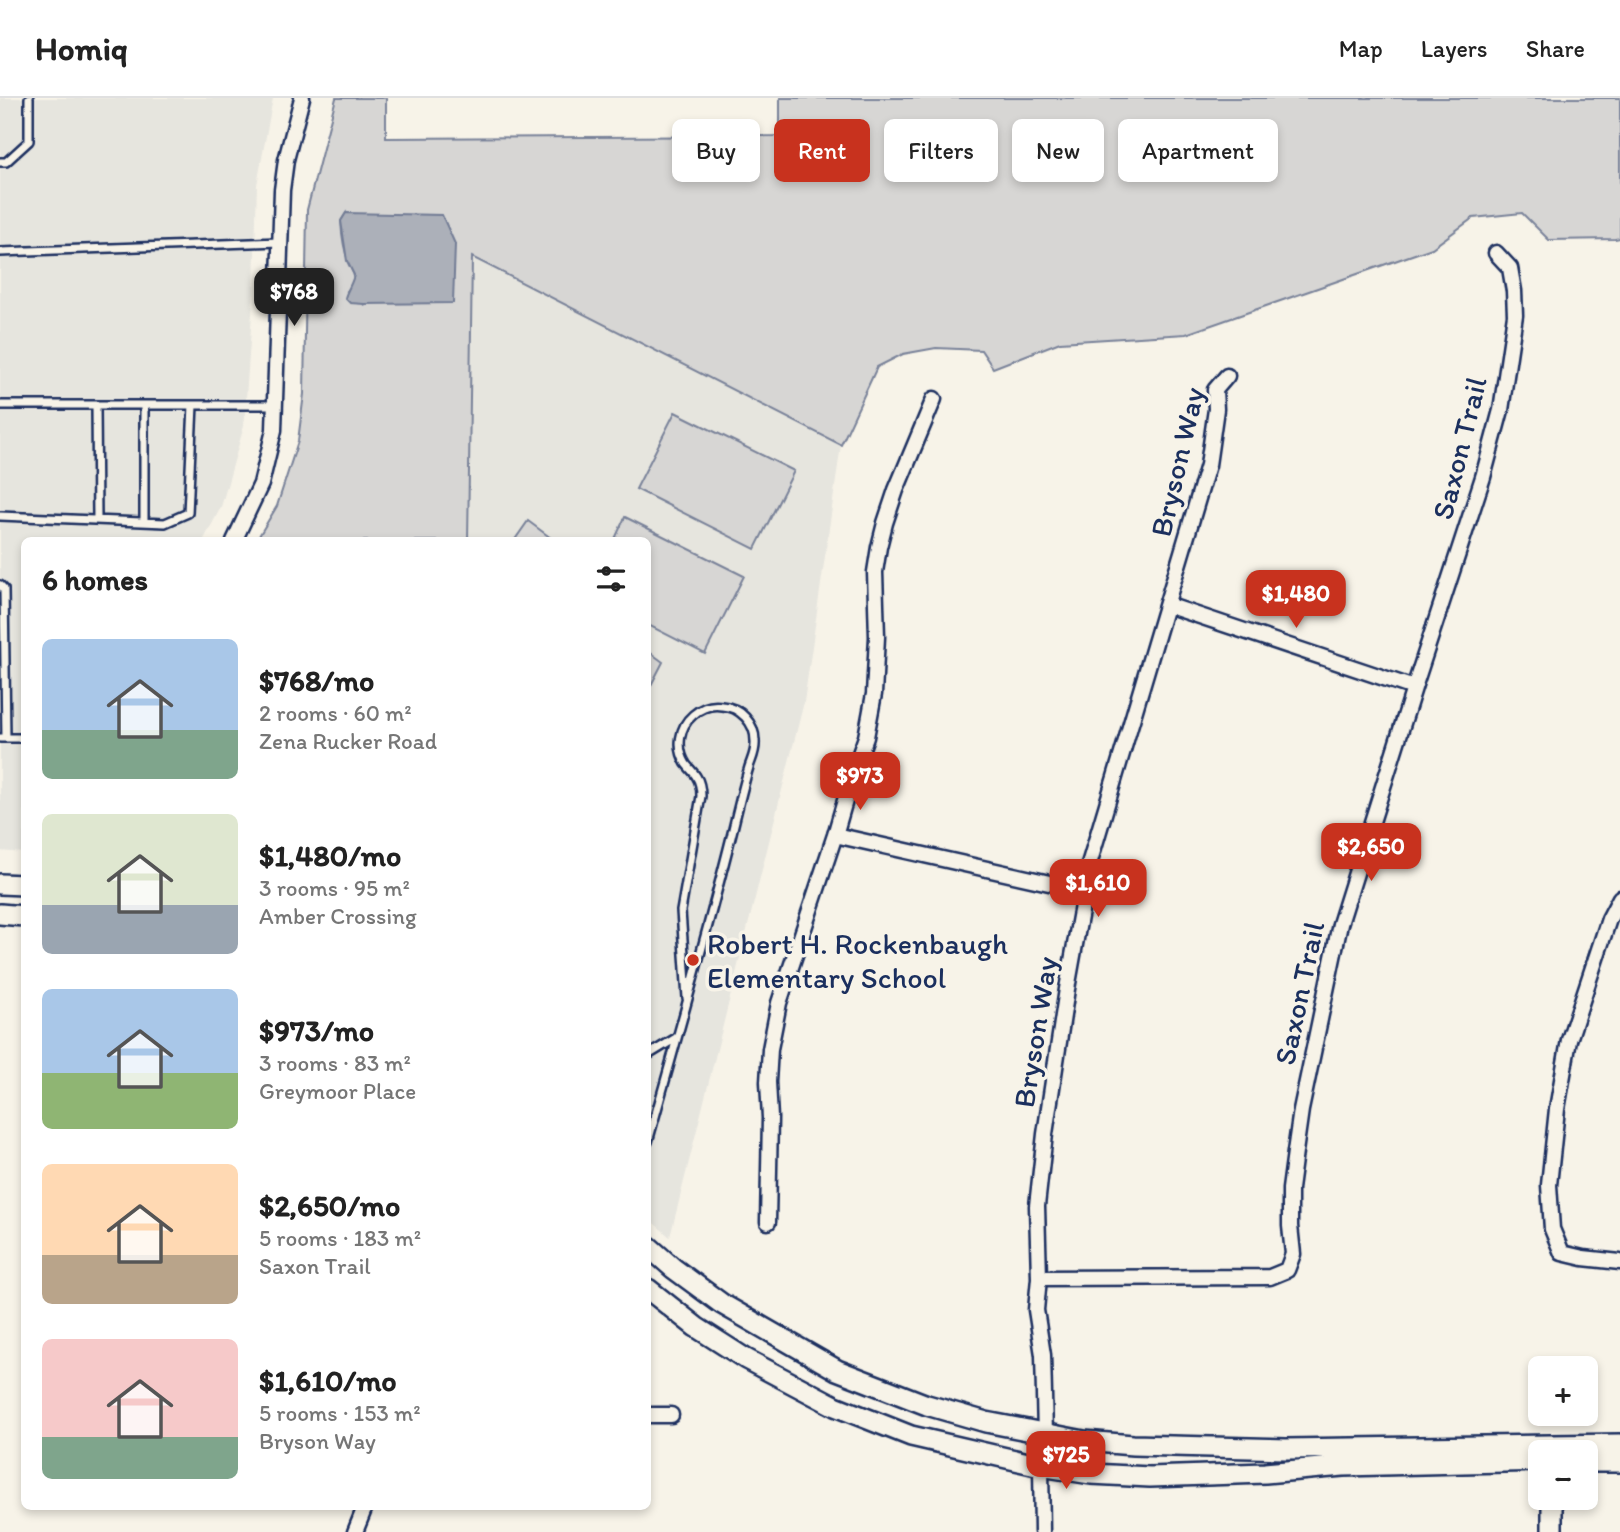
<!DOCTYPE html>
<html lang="en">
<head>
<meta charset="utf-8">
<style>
  :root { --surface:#fff; --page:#f6f6f6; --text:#222; --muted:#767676; --line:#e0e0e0; --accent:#c8321e }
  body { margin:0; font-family:Itim,sans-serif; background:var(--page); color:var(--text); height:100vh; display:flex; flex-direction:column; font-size:26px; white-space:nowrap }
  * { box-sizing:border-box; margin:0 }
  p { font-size:23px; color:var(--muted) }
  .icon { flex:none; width:38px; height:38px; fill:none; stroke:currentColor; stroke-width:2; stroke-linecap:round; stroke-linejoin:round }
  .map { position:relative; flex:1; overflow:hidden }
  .sheet { position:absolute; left:21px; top:439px; width:630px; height:973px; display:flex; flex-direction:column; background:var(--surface); border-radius:10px; box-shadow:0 4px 10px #0003 }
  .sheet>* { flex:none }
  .hud { position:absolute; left:672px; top:21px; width:665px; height:63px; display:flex; gap:14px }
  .tools { position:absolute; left:1528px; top:1258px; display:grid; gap:14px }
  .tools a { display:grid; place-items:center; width:70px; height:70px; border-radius:10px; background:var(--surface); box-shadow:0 4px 10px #0003; font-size:35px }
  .price { position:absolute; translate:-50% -60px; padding:0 16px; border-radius:14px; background:var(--accent); color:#fff; font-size:23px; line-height:46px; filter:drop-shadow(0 2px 4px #0008) }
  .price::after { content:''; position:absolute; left:50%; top:42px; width:21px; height:16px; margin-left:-10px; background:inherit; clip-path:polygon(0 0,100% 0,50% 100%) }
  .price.on { background:#222; color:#fff }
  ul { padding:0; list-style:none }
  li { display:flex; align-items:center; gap:21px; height:175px; padding:0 21px }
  li span { display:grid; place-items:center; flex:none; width:196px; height:140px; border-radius:10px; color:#555 }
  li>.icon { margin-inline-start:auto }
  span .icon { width:84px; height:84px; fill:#fffc; stroke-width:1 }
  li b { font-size:30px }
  h2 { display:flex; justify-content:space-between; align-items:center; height:84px; padding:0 21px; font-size:30px }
  .chip { padding:0 24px; border-radius:10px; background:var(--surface); box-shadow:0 4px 10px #0003; font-size:24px; line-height:63px }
  .chip.on { background:var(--accent); color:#fff }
  header { display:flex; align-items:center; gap:42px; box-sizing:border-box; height:98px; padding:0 35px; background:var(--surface); border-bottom:2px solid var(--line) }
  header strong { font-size:33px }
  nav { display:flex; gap:38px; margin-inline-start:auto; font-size:24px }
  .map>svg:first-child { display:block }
</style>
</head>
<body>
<header>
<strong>Homiq</strong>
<nav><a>Map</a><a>Layers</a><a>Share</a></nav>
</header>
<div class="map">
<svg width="1620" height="1434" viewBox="0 0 1620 1434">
  <rect width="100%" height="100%" fill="#f7f3e8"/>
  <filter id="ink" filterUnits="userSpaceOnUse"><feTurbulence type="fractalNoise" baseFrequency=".0143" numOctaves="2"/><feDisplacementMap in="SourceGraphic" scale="14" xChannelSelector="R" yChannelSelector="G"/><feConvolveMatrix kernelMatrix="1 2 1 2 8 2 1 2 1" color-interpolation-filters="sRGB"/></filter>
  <g filter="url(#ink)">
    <!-- built -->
    <path fill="#e6e5de" d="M 0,0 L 273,0 L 257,87 L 254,187 L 244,328 L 221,409 L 203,443 L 24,443 L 24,755 L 0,753 Z
      M 471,159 L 841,347 L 804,604 L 670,1139 L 648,1120 L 648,443 L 468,443 Z"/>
    <!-- green -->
    <path fill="#d7d6d4" stroke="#798299" stroke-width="2" fill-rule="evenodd" d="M 336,0 L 386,0 L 386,40 L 780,38 L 780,0 L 1620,0 L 1620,140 L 1615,141 L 1549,142 L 1522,115 L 1473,120 L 1432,150 L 1186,236 L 1060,244 L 993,270 L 981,252 L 936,250 L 903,256 L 877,269 L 841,347 L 472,159 L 468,443 L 256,443 L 277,408 L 298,343 L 304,296 L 307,112 ZM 346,115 L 364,206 L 347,193 L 352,187 L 354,177 C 345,160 342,142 341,123 Z
      M 675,314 L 794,373 L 755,451 L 636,391 Z
      M 625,419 L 744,478 L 705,556 L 648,527 L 648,443 L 614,443 Z
      M 528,423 L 555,443 L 514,443 Z
      M 648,553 L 663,564 L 648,593 Z"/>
    <!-- water -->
    <path fill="#acb0b9" stroke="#727c95" stroke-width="2" d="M 346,115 L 442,117 L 455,146 L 453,205 L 364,206 L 350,205 L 345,200 C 347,192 352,186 354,177 L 347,163 L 341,123 Z"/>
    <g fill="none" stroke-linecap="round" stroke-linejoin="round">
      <defs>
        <path id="lane" d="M 0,64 L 6,64 L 29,43 L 29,0
          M 0,154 L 279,144
          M 0,307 L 274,307
          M 96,307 L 97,422
          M 144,307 L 144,424
          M 0,418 L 165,425 L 188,415 L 193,307
          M 0,487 L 4,491 L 6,640
          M 0,640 L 24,640
          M 648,957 L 676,940
          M 648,1044 C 677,940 707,836 733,731 C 738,710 743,689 749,669 C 752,660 756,653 755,643 C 755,625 740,609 722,608 C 711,606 701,610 693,617 C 679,629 676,650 686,666 C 689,670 693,673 696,678 C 700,684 701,691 701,698 L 681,813 L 687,900"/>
        <path id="street" d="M 234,443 L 261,386 L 274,332 L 282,92 L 286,62 L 302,0
          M 1167,507 L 1414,590
          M 835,737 L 1085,793
          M 1620,800 L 1609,821 L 1569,942 L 1557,1011 L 1549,1087 L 1552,1131 L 1562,1155 L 1583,1160 L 1620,1164
          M 768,1124 L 770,1020 L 768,984 L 770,951 L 779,905 L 835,737 L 853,675 L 866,639 L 874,596 L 877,539 L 875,474 L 879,449 L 885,425 L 896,392 L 934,301
          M 1039,1180 L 1270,1179 L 1287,1172 L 1293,1156 L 1290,1128 L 1290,1091 L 1295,1054 L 1301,1012 L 1340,826 L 1414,590 L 1483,379 L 1501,312 L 1515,217 L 1514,193 L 1510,170 L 1496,155
          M 648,1317 L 671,1317
          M 355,1434 L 365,1409
          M 1042,1434 L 1041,1368 L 1045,1336 L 1043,1257 L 1036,1212 L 1039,1180 L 1037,1108 L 1045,1036 L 1067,891 L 1090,763 L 1208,367 L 1216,311 L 1215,292 L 1227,278"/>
        <path id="secondary" d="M 0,786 L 24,787
          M 0,816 L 24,818
          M 648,1148 L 673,1170 L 722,1206 L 837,1272 L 927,1307 L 986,1324 L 1084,1343 L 1133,1347 L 1286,1351 L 1620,1346
          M 648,1191 L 696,1229 L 746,1261 L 835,1308 L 911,1338 L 1041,1368 L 1091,1376 L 1150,1379 L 1265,1375 L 1343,1368 L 1540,1363
          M 1586,1364 L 1620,1364
          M 1552,1434 L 1552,1400"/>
      </defs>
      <!-- lane casing -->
      <use href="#lane" stroke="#1b2f5e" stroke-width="12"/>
      <!-- street casing -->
      <use href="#street" stroke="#1b2f5e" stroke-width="19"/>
      <!-- secondary casing -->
      <use href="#secondary" stroke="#1b2f5e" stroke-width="24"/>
      <!-- lane -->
      <use href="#lane" stroke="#f7f3e8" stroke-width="7"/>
      <!-- street -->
      <use href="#street" stroke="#f7f3e8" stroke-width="14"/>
      <!-- secondary -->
      <use href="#secondary" stroke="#f7f3e8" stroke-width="19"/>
    </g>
  </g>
  <!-- markers -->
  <circle fill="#c8321e" stroke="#f7f3e8" stroke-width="2.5" cx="693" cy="862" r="7"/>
  <g text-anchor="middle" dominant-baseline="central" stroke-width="7" stroke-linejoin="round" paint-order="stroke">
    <!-- street labels -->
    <g font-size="30" fill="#1b2f5e" stroke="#f7f3e8">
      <text transform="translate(1459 350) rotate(-76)">Saxon Trail</text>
      <text transform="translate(1177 364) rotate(-77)">Bryson Way</text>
      <text transform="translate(1299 895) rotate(-78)">Saxon Trail</text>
      <text transform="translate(1035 934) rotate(-81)">Bryson Way</text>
    </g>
    <!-- poi labels -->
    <g font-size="30" fill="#1b2f5e" stroke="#f7f3e8" text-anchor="start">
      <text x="707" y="845">Robert H. Rockenbaugh<tspan x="707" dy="34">Elementary School</tspan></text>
    </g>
  </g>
</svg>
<div class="tools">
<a>+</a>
<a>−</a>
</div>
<b class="price on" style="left:294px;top:230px">$768</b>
<b class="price" style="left:1296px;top:532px">$1,480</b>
<b class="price" style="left:860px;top:714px">$973</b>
<b class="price" style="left:1371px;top:785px">$2,650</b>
<b class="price" style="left:1098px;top:821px">$1,610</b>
<b class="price" style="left:1066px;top:1393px">$725</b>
<div class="hud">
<a class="chip">Buy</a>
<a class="chip on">Rent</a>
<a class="chip">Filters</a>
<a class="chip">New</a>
<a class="chip">Apartment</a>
</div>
<section class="sheet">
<h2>6 homes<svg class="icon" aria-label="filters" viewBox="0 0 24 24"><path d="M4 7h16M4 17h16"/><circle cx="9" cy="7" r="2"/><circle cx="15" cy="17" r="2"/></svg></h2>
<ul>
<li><span style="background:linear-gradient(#a9c7e8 65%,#7fa58c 0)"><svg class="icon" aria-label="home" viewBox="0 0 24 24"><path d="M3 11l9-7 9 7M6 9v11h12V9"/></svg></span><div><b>$768/mo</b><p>2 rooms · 60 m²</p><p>Zena Rucker Road</p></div></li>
<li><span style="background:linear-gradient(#dfe7d0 65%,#9aa5b1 0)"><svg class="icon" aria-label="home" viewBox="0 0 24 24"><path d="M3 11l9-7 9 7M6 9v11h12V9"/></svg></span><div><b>$1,480/mo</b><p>3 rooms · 95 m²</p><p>Amber Crossing</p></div></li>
<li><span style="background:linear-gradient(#a9c7e8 60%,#8fb573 0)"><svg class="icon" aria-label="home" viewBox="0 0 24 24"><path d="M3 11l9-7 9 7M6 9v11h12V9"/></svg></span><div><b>$973/mo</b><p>3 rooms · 83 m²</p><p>Greymoor Place</p></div></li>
<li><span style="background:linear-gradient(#ffd9b3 65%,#b9a48a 0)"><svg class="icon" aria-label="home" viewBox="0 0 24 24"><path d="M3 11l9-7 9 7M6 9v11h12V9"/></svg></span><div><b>$2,650/mo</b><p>5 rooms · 183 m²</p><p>Saxon Trail</p></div></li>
<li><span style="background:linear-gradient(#f6c9c9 70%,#7fa58c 0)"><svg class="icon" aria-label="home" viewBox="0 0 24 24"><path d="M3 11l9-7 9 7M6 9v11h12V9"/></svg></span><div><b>$1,610/mo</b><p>5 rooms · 153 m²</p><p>Bryson Way</p></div></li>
</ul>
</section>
</div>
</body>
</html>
